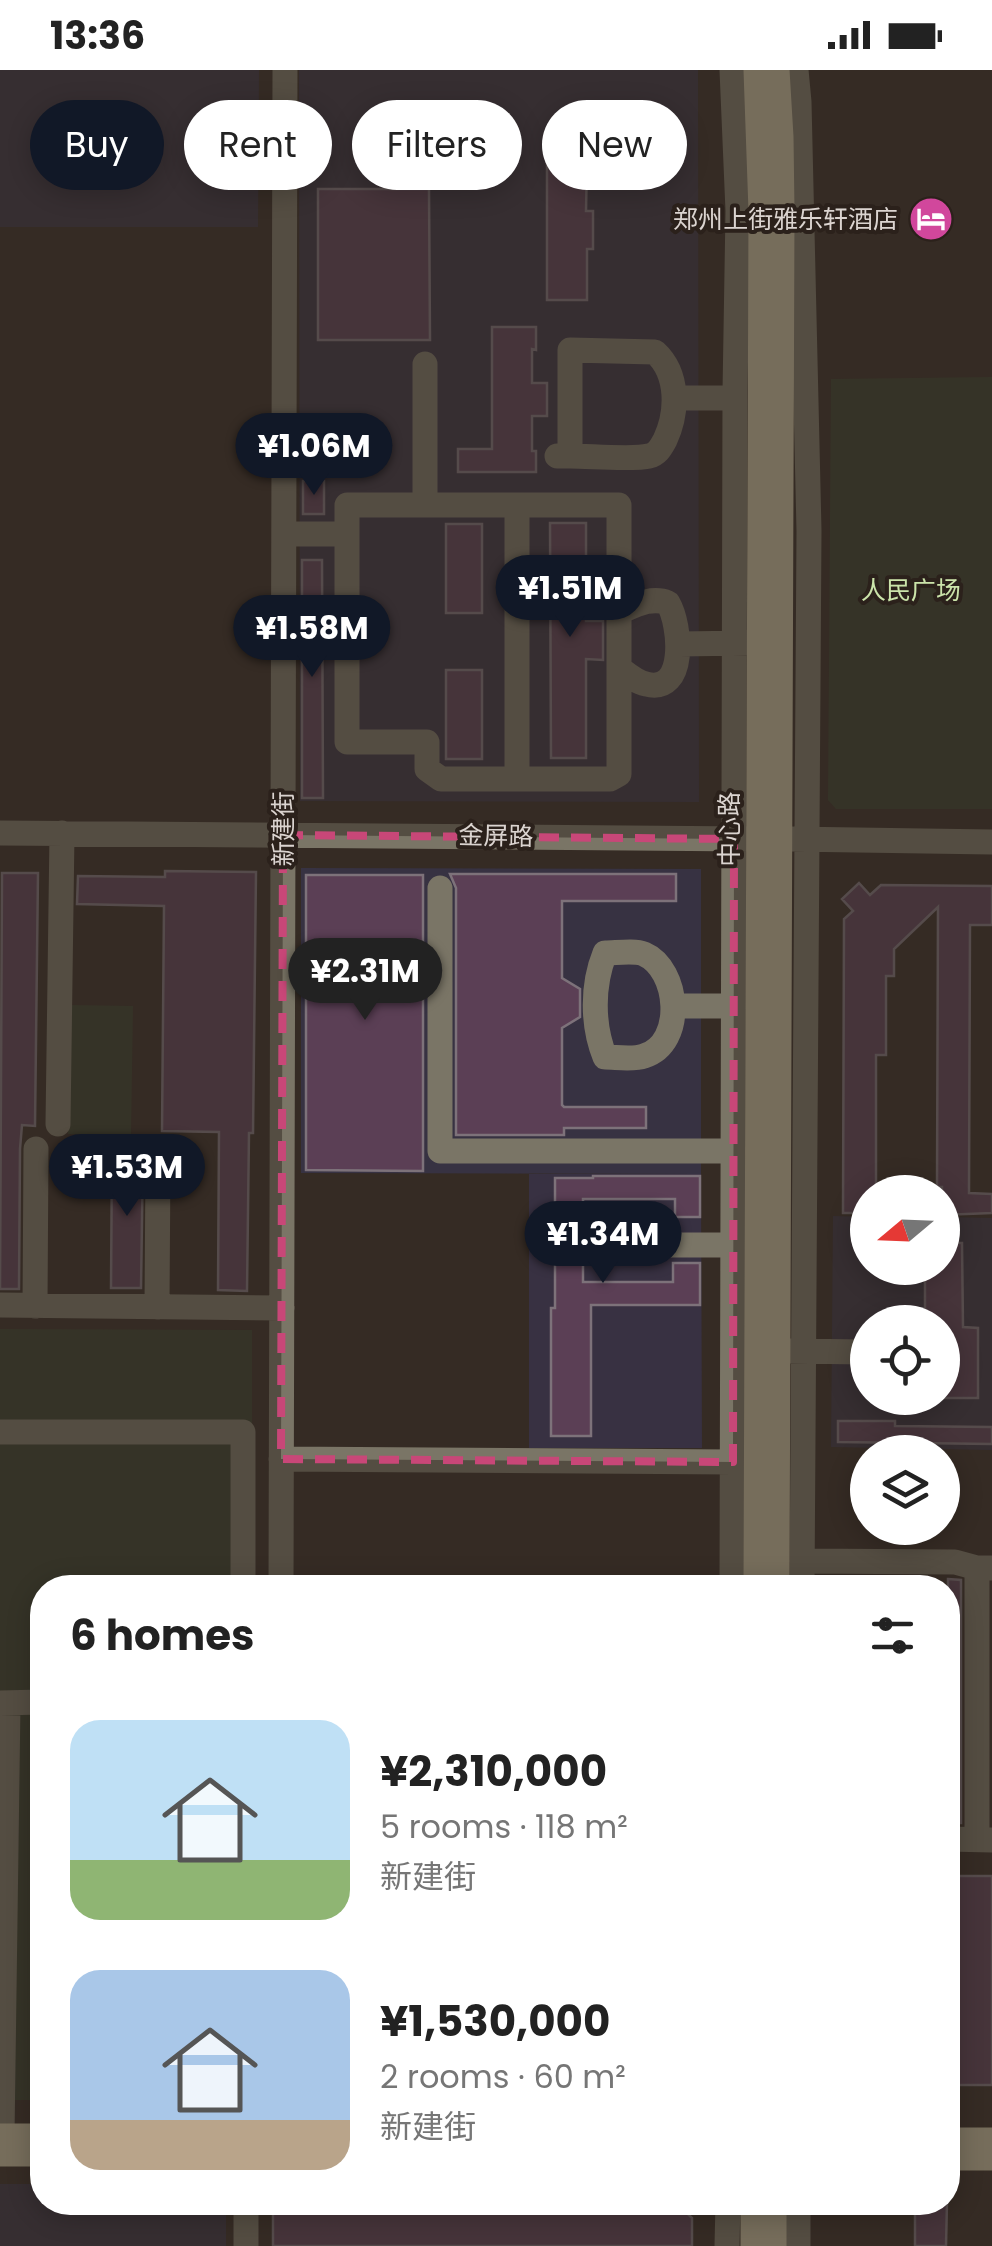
<!DOCTYPE html>
<html lang="en">
<head>
<meta charset="utf-8">
<style>
  :root { --surface:#fff; --page:#f6f6f6; --text:#222; --muted:#767676; --accent:#111827 }
  body { margin:0; font-family:Poppins,"Noto Sans SC",sans-serif; background:var(--page); color:var(--text); height:100vh; display:flex; flex-direction:column; font-size:38px; white-space:nowrap }
  * { box-sizing:border-box; margin:0 }
  p { font-size:32px; color:var(--muted) }
  .icon { flex:none; width:55px; height:55px; fill:none; stroke:currentColor; stroke-width:2; stroke-linecap:round; stroke-linejoin:round }
  .map { position:relative; flex:1; overflow:hidden }
  .drawer { position:absolute; left:30px; top:1505px; width:930px; height:640px; display:flex; flex-direction:column; background:var(--surface); border-radius:40px; box-shadow:0 5px 25px #0003 }
  .drawer>* { flex:none }
  .hud { position:absolute; left:30px; top:30px; width:932px; height:90px; display:flex; gap:20px }
  .needle { width:65px; rotate:251deg }
  .fabs { position:absolute; left:850px; top:1105px; display:grid; gap:20px }
  .fabs a { display:grid; place-items:center; width:110px; height:110px; border-radius:50%; background:var(--surface); box-shadow:0 5px 25px #0003; font-size:50px }
  .price { position:absolute; translate:-50% -85px; padding:0 22px; border-radius:35px; background:var(--accent); color:#fff; font-size:32px; line-height:65px; filter:drop-shadow(0 2px 5px #0008) }
  .price::after { content:''; position:absolute; left:50%; top:60px; width:30px; height:22px; margin-left:-15px; background:inherit; clip-path:polygon(0 0,100% 0,50% 100%) }
  .price.current { background:#222; color:#fff }
  ul { padding:0; list-style:none }
  li { display:flex; align-items:center; gap:30px; height:250px; padding:0 40px }
  li span { display:grid; place-items:center; flex:none; width:280px; height:200px; border-radius:30px; color:#555 }
  li>.icon { margin-inline-start:auto }
  span .icon { width:120px; height:120px; fill:#fffc; stroke-width:1 }
  li b { font-size:42px }
  h2 { display:flex; justify-content:space-between; align-items:center; height:120px; padding:0 40px; font-size:42px }
  .chip { padding:0 35px; border-radius:45px; background:var(--surface); box-shadow:0 5px 25px #0003; font-size:35px; line-height:90px }
  .chip.current { background:var(--accent); color:#fff }
  .status { display:flex; justify-content:space-between; align-items:center; height:70px; padding:0 50px; background:var(--surface); direction:ltr }
  .status svg { height:28px; fill:currentColor }
  .map>svg:first-child { display:block }
</style>
</head>
<body>
<div class="status"><b>13:36</b><svg viewBox="0 0 49 12"><path d="M0 12V9h3v3zM5 12V6h3v6zM10 12V3h3v9zM15 12V0h3v12zM26 1h20v11H26zM47 4h2v5h-2z"/></svg></div>
<div class="map">
<svg width="992" height="2176" viewBox="0 0 992 2176">
  <rect width="100%" height="100%" fill="#352b24"/>
  <!-- commercial -->
  <path fill="#383142" fill-rule="evenodd" d="M 0,0 L 259,0 L 258,157 L 0,157 Z
    M 299,0 L 698,0 L 699,732 L 300,731 Z
    M 529,1104 L 701,1104 L 702,1378 L 529,1378 Z
    M 833,1146 L 867,1147 L 868,1198 L 942,1198 L 943,1147 L 992,1148 L 992,1380 L 831,1377 ZM 868,1252 L 942,1252 L 942,1328 L 868,1328 Z
    M 0,2114 L 42,2114 L 42,2132 L 226,2133 L 226,2176 L 0,2176 Z"/>
  <!-- industrial -->
  <path fill="#373242" d="M 301,798 L 701,799 L 701,1104 L 301,1103 Z"/>
  <!-- green -->
  <path fill="#363d2b" d="M 992,307 L 992,739 L 836,739 L 828,730 L 831,309 Z
    M 70,935 L 133,936 L 131,1065 L 68,1064 Z
    M 0,1259 L 252,1260 L 252,1517 L 42,1518 L 42,2030 L 0,2030 Z"/>
  <!-- building -->
  <path fill="#5b3f55" stroke="#7d727a" stroke-width="2.5" d="M 547,92 L 587,92 L 586,141 L 593,141 L 593,179 L 587,179 L 587,230 L 547,230 Z
    M 318,119 L 429,119 L 430,270 L 318,270 Z
    M 492,257 L 536,257 L 536,280 L 532,279 L 532,313 L 547,313 L 547,346 L 532,346 L 532,381 L 536,381 L 536,402 L 458,402 L 458,379 L 492,379 Z
    M 303,411 L 324,411 L 324,444 L 303,444 Z
    M 550,453 L 586,453 L 586,551 L 603,551 L 603,590 L 586,589 L 586,688 L 551,688 Z
    M 446,454 L 482,454 L 482,543 L 446,543 Z
    M 302,490 L 322,490 L 323,728 L 302,728 Z
    M 446,600 L 482,600 L 482,689 L 446,689 Z
    M 165,801 L 256,802 L 253,1063 L 249,1063 L 247,1221 L 218,1220 L 219,1062 L 162,1061 L 164,836 L 77,834 L 78,806 L 165,807 Z
    M 2,803 L 38,803 L 35,1056 L 22,1055 L 20,1079 L 19,1219 L 0,1219 Z
    M 450,804 L 676,804 L 676,831 L 562,831 L 562,908 L 580,919 L 580,947 L 562,958 L 562,1035 L 564,1037 L 646,1037 L 646,1058 L 564,1058 L 564,1065 L 456,1065 L 456,818 Z
    M 306,805 L 423,805 L 423,1101 L 306,1100 Z
    M 859,813 L 870,825 L 881,815 L 992,816 L 992,855 L 970,855 L 969,1123 L 992,1124 L 992,1143 L 942,1145 L 942,1117 L 937,1117 L 938,837 L 894,879 L 894,906 L 886,906 L 886,985 L 876,985 L 876,1122 L 868,1122 L 868,1143 L 843,1143 L 844,849 L 853,841 L 842,829 Z
    M 112,1081 L 143,1082 L 141,1218 L 111,1218 Z
    M 593,1106 L 700,1106 L 700,1147 L 675,1147 L 675,1129 L 583,1129 L 583,1212 L 673,1212 L 673,1193 L 700,1193 L 700,1235 L 591,1235 L 591,1366 L 551,1366 L 551,1238 L 555,1238 L 555,1108 L 593,1108 Z
    M 942,1173 L 962,1173 L 963,1257 L 978,1258 L 978,1328 L 942,1328 L 942,1252 L 925,1252 L 925,1198 L 942,1198 Z
    M 838,1351 L 895,1351 L 895,1356 L 992,1357 L 992,1374 L 838,1372 Z
    M 948,1509 L 961,1510 L 961,1753 L 948,1753 Z
    M 948,1806 L 992,1806 L 992,2015 L 948,2015 Z
    M 273,2132 L 676,2132 L 692,2148 L 692,2176 L 273,2176 Z
    M 915,2132 L 947,2132 L 946,2176 L 915,2176 Z"/>
  <g fill="none" stroke-linecap="round" stroke-linejoin="round">
    <!-- minor -->
    <path stroke="#7a7566" stroke-width="25" d="M 796,0 L 799,32 L 809,461 L 802,1518
      M 425,294 L 425,435
      M 674,328 L 735,328
      M 557,386 L 570,386 C 590,386 633,390 649,386 C 658,384 661,377 665,370 C 678,342 679,304 655,282 L 570,280 L 570,386
      M 347,435 L 619,435 L 619,704 L 610,709 L 441,709 L 427,699 L 427,672 L 347,672 Z
      M 517,435 L 517,709
      M 284,464 L 347,464
      M 679,574 L 749,573
      M 619,598 C 627,604 636,612 646,614 C 687,625 681,555 668,533 C 651,526 634,536 619,542
      M 0,763 L 750,769
      M 790,769 L 992,772
      M 440,818 L 440,1081 L 734,1081
      M 605,883 C 616,883 634,880 644,884 C 679,899 686,973 644,986 C 633,990 616,987 605,987 C 592,955 592,915 605,883 Z
      M 673,936 L 734,936
      M 58,1054 L 62,763
      M 604,1175 L 734,1175
      M 0,1235 L 282,1238
      M 35,1236 L 36,1079
      M 157,1237 L 158,1088
      M 791,1281 L 865,1282
      M 0,1362 L 243,1362 L 243,1518
      M 281,1389 L 733,1392
      M 802,1491 L 955,1492 L 977,1498
      M 281,1518 L 285,0
      M 732,1518 L 735,322 L 738,141 L 732,0
      M 0,1633 L 42,1632
      M 948,1769 L 992,1770
      M 977,1769 L 977,1498 L 992,1498
      M 2,2066 L 8,1633
      M 246,2176 L 246,2132
      M 727,2176 L 728,2132
      M 798,2176 L 798,2132"/>
    <!-- major -->
    <path stroke="#c6bd9e" stroke-width="25" d="M 756,1518 L 761,141 L 756,0
      M 777,1518 L 782,141 L 781,67 L 777,0
      M 0,2066 L 42,2066
      M 948,2070 L 992,2070
      M 0,2084 L 42,2084
      M 948,2088 L 992,2088
      M 753,2176 L 753,2132
      M 774,2176 L 774,2132"/>
  </g>
  <!-- marked area -->
  <path d="M0 0H992V2176H0ZM 283,765 L 734,769 L 733,1392 L 281,1389 Z" fill="#352b24" fill-opacity=".55" fill-rule="evenodd"/>
  <path fill="none" stroke="#c84778" stroke-width="8" stroke-dasharray="20 12" stroke-linejoin="round" d="M 283,765 L 734,769 L 733,1392 L 281,1389 Z"/>
  <!-- icons -->
  <defs>
    <symbol id="hotel-disc" viewBox="-11 -11 22 22"><circle r="9.5" fill="#d1479c" stroke="#2b211b"/><path d="M-6-4.5h1.5V1H6V5H4.5V3h-9V5H-6ZM-4 0a1.8 1.8 0 1 1 3.6 0ZM.5 0V-2.5h3Q6-2.5 6 0Z" fill="#fff"/></symbol>
  </defs>
  <g fill-rule="evenodd">
    <use href="#hotel-disc" x="906" y="124" width="50" height="50"/>
  </g>
  <g text-anchor="middle" dominant-baseline="central" stroke-width="8" stroke-linejoin="round" paint-order="stroke">
    <!-- poi labels -->
    <g font-size="25" fill="#dbd4d0" stroke="#2b211b" text-anchor="end">
      <text x="898" y="149">郑州上街雅乐轩酒店</text>
    </g>
    <!-- park labels -->
    <g font-size="25" fill="#cbe4aa" stroke="#2b211b">
      <text x="911" y="520">人民广场</text>
    </g>
    <!-- street labels -->
    <g font-size="25" fill="#dbd4d0" stroke="#2b211b">
      <text transform="translate(283 759) rotate(-90)">新建街</text>
      <text transform="translate(729 759) rotate(-90)">中心路</text>
      <text transform="translate(496 766) rotate(1)">金屏路</text>
    </g>
  </g>
</svg>
<div class="fabs">
<a><svg class="needle" viewBox="-14 -14 28 28"><path d="M0-13l5 13h-10z" fill="#e53935"/><path d="M0 13l5-13h-10z" fill="#767676"/></svg></a>
<a><svg class="icon" aria-label="locate" viewBox="0 0 24 24"><circle cx="12" cy="12" r="6"/><path d="M12 2v4M12 18v4M2 12h4M18 12h4"/></svg></a>
<a><svg class="icon" aria-label="layers" viewBox="0 0 24 24"><path d="M12 4l9 5-9 5-9-5zM3 14l9 5 9-5"/></svg></a>
</div>
<b class="price" style="left:314px;top:428px">¥1.06M</b>
<b class="price" style="left:570px;top:570px">¥1.51M</b>
<b class="price" style="left:312px;top:610px">¥1.58M</b>
<b class="price current" style="left:365px;top:953px">¥2.31M</b>
<b class="price" style="left:127px;top:1149px">¥1.53M</b>
<b class="price" style="left:603px;top:1216px">¥1.34M</b>
<div class="hud">
<a class="chip current">Buy</a>
<a class="chip">Rent</a>
<a class="chip">Filters</a>
<a class="chip">New</a>
</div>
<section class="drawer">
<h2>6 homes<svg class="icon" aria-label="filters" viewBox="0 0 24 24"><path d="M4 7h16M4 17h16"/><circle cx="9" cy="7" r="2"/><circle cx="15" cy="17" r="2"/></svg></h2>
<ul>
<li><span style="background:linear-gradient(#bfe0f5 70%,#8fb573 0)"><svg class="icon" aria-label="home" viewBox="0 0 24 24"><path d="M3 11l9-7 9 7M6 9v11h12V9"/></svg></span><div><b>¥2,310,000</b><p>5 rooms · 118 m²</p><p>新建街</p></div></li>
<li><span style="background:linear-gradient(#a9c7e8 75%,#b9a48a 0)"><svg class="icon" aria-label="home" viewBox="0 0 24 24"><path d="M3 11l9-7 9 7M6 9v11h12V9"/></svg></span><div><b>¥1,530,000</b><p>2 rooms · 60 m²</p><p>新建街</p></div></li>
</ul>
</section>
</div>
</body>
</html>
